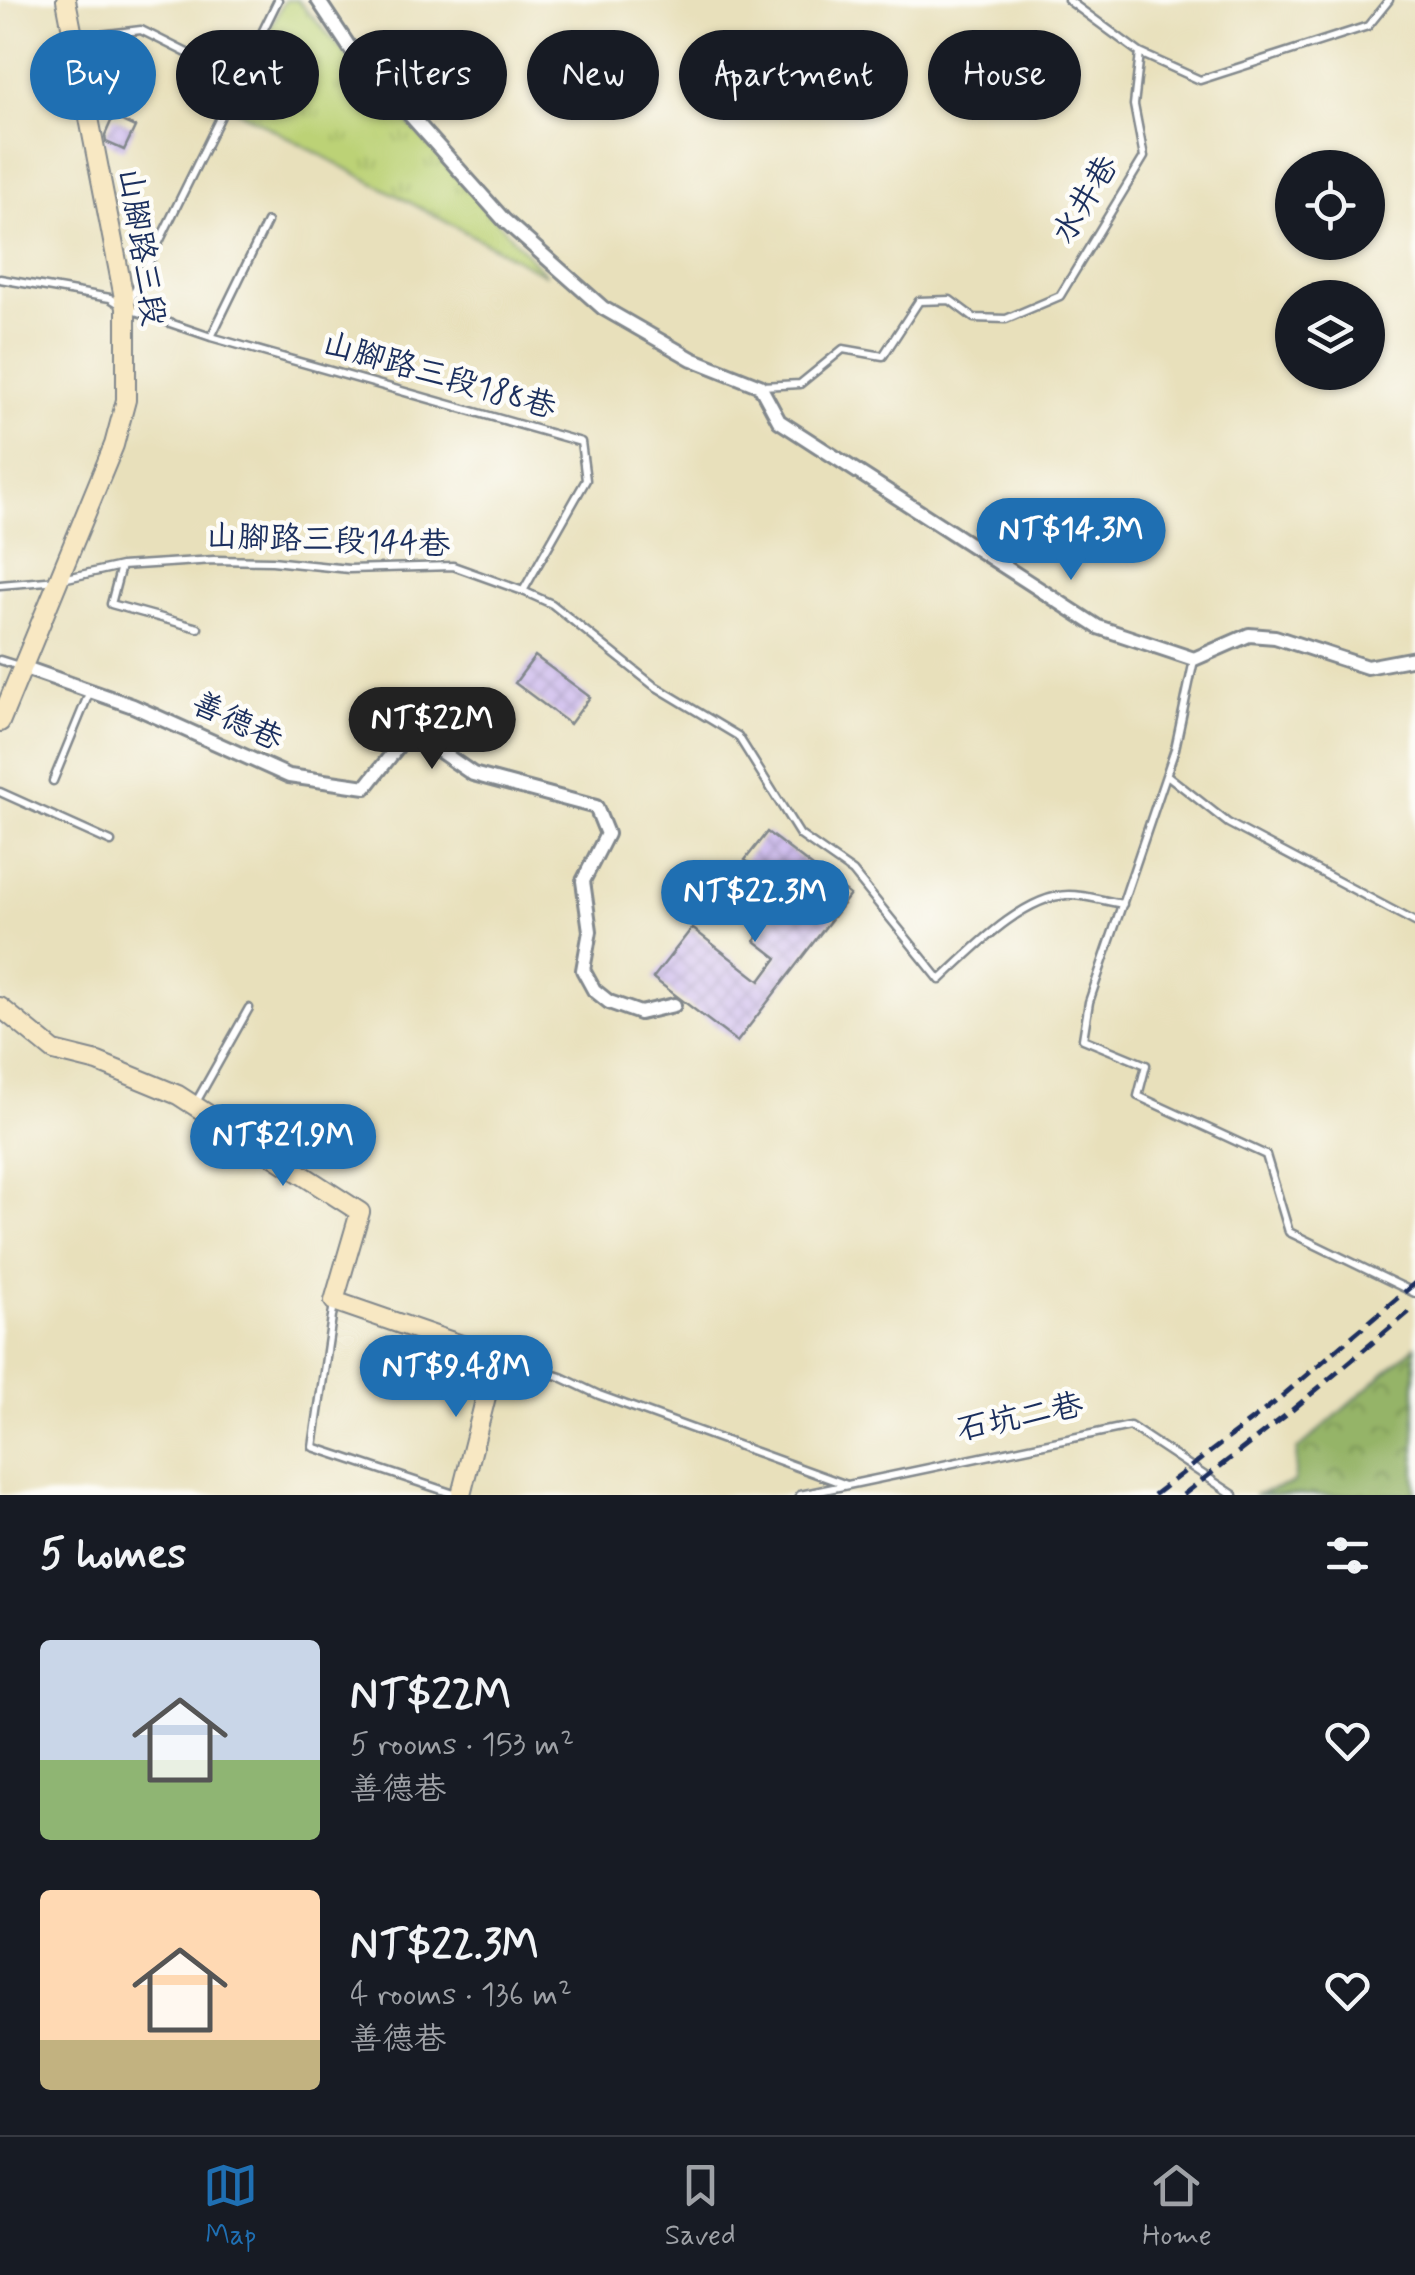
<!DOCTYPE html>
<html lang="en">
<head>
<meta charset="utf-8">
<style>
  :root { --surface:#171b24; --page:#20242c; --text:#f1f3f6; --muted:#9ea1a6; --line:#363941; --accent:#1f6fb2 }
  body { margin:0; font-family:Mynerve,"LXGW WenKai TC",sans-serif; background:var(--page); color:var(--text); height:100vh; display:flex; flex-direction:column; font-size:38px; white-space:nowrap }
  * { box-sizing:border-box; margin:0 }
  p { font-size:32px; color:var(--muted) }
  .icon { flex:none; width:55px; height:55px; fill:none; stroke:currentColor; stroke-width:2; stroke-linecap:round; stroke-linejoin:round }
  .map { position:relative; height:1495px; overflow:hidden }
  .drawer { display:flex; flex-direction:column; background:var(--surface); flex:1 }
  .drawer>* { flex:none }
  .guide { position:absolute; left:30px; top:30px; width:1355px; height:90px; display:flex; gap:20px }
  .buttons { position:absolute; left:1275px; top:150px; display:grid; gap:20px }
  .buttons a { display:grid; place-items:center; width:110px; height:110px; border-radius:50%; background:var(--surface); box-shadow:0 2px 8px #0004; font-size:50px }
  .price { position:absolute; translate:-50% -85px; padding:0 22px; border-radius:35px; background:var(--accent); color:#fff; font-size:32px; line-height:65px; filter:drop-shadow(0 2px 5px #0008) }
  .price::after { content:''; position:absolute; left:50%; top:60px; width:30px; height:22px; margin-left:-15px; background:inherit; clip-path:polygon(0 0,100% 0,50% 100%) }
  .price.on { background:#222; color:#fff }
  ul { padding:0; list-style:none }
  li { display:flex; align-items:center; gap:30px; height:250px; padding:0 40px }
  li span { display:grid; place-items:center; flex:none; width:280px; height:200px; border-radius:10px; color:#555 }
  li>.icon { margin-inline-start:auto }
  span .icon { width:120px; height:120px; fill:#fffc; stroke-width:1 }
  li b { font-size:42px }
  h2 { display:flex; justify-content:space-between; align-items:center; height:120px; padding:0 40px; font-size:42px }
  .chip { padding:0 35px; border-radius:45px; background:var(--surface); box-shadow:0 2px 8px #0004; font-size:35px; line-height:90px }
  .chip.on { background:var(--accent); color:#fff }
  .dock { display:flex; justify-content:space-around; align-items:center; height:140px; border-top:2px solid var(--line); background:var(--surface); font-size:28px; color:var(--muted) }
  .dock a { display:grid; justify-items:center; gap:5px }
  .dock .on { color:var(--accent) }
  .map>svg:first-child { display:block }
</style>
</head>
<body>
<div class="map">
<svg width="1415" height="1495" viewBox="0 0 1415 1495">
  <defs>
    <pattern id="forest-crowns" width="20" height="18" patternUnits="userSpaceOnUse" patternTransform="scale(2.5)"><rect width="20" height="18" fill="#95b467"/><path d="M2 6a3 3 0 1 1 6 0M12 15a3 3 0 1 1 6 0" fill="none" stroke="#799358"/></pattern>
    <pattern id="park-tufts" width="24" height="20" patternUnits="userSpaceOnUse" patternTransform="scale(2.5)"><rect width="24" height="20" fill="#bcd276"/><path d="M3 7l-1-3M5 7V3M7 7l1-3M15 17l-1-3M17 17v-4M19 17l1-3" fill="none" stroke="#a1b568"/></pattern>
    <pattern id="building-cross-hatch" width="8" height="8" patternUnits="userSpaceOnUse" patternTransform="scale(2.5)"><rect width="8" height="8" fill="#c8b3ec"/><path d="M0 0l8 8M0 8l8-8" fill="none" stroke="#a292c2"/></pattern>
  </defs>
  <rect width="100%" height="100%" fill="#fdfcf7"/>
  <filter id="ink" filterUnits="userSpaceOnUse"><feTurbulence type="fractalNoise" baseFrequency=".01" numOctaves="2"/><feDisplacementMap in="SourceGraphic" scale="20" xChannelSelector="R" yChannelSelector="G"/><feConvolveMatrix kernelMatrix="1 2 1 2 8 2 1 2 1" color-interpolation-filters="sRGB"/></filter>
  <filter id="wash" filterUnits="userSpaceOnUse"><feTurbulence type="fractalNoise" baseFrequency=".0048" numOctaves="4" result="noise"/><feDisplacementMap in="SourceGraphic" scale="40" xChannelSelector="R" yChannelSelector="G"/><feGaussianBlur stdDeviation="2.25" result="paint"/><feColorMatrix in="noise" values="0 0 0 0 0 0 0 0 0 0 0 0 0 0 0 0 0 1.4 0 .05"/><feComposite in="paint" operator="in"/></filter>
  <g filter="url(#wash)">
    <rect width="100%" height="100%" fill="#e8e0bb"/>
    <!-- forest -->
    <path fill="url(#forest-crowns)" stroke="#587262" stroke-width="2.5" d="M 1415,1346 L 1415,1495 L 1254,1495 L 1294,1483 L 1297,1450 Z"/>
    <!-- park -->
    <path fill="url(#park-tufts)" stroke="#6c806a" stroke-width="2.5" d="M 285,0 L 297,0 L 546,275 L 229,106 Z"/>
    <g id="blocks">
      <!-- building -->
      <path fill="url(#building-cross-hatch)" d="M 113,117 L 135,127 L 124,150 L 106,142 L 105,135 Z
        M 535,656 L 590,697 L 570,724 L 515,683 Z
        M 767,832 L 850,895 L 737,1042 L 653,978 L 692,928 L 760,981 L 777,958 L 755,941 L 790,894 L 745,860 Z"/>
    </g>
  </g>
  <g filter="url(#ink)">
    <use href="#blocks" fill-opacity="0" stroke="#82888c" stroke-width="2.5"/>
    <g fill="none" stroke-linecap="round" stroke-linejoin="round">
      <defs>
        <path id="lane" d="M 1068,0 L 1140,53
          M 75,38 L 141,30 L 239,79
          M 0,279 L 110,298 L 126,308 L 211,337 L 581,442 L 586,480 L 523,591
          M 129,303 L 278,0
          M 211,337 L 267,222
          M 761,386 L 800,384 L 843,349 L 883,356 L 919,301 L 950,300 L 974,318 L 1006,319 L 1060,296 L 1144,157 L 1134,105 L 1140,53 L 1200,80 L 1368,26 L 1389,0
          M 121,566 L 111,604 L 198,628
          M 0,585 L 58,580 L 121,566 L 214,560 L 272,561 L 349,569 L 453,566 L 523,591 L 552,604 L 653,685 L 738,736 L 800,835 L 853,872 L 940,980 C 971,951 1024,895 1069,895 C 1086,895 1105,901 1123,904
          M 0,660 L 19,666
          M 1194,660 L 1175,749 L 1089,1002 L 1083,1039 L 1146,1065 L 1138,1096 L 1266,1155 L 1289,1232 L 1415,1293
          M 1167,775 L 1228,823 L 1415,922
          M 53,781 L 90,691
          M 0,792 L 111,842
          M 195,1104 L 249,1008
          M 334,1303 L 313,1447 L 457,1495
          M 497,1357 L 561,1377 L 599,1395 L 847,1485
          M 800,1495 L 1130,1426 L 1234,1495"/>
        <path id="street" d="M 318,0 L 350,48 L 504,220 L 603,308 L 692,359 L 760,386 L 779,421 L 1098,627 L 1194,659 L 1249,635 L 1275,637 L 1367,667 L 1415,658
          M 25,668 L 133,706 L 289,776 L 366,787 L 403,740 L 434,747 L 473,774 L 596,807 L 607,834 L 583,881 L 590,931 L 583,970 L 594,990 L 609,1002 L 640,1013 L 674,1005"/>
        <path id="secondary" d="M 0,722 L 114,445 L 126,400 L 126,308 L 66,0
          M 0,1007 L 54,1051 L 98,1062 L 178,1095 L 360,1212 L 334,1301 L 496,1357 L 461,1495"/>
      </defs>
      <!-- lane casing -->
      <use href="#lane" stroke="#82888c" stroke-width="11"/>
      <!-- street casing -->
      <use href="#street" stroke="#82888c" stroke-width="18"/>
      <!-- secondary casing -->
      <use href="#secondary" stroke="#82888c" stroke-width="22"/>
      <!-- lane -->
      <use href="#lane" stroke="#fff" stroke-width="6"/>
      <!-- street -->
      <use href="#street" stroke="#fff" stroke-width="12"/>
      <!-- secondary -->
      <use href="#secondary" stroke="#f8e8c3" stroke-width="18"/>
      <!-- rail -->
      <path stroke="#1b2f5e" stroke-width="5" stroke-dasharray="15 8" stroke-linecap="butt" d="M 1154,1495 L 1274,1403 L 1415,1283
        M 1183,1495 L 1285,1416 L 1415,1307"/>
    </g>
  </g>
  <g text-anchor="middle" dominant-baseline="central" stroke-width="9" stroke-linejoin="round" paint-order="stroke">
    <!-- street labels -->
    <g font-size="32" fill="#1b2f5e" stroke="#fdfcf7">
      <text transform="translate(1086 200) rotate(-59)">水井巷</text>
      <text transform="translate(141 247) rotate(81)">山腳路三段</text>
      <text transform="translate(439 376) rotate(16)">山腳路三段188巷</text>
      <text transform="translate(328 541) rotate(2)">山腳路三段144巷</text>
      <text transform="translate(237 722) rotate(25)">善德巷</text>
      <text transform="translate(1020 1418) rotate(-12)">石坑二巷</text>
    </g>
  </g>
</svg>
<div class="buttons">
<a><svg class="icon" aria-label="locate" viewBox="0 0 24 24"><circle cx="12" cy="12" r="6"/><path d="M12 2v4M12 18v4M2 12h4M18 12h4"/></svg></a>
<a><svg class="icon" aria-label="layers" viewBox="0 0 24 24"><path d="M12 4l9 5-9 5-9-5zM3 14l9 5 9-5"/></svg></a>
</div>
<b class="price" style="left:1071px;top:583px">NT$14.3M</b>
<b class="price on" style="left:432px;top:772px">NT$22M</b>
<b class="price" style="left:755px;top:945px">NT$22.3M</b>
<b class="price" style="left:283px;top:1189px">NT$21.9M</b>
<b class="price" style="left:456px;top:1420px">NT$9.48M</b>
<div class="guide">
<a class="chip on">Buy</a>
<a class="chip">Rent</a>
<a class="chip">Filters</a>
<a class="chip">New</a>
<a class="chip">Apartment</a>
<a class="chip">House</a>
</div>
</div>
<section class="drawer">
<h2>5 homes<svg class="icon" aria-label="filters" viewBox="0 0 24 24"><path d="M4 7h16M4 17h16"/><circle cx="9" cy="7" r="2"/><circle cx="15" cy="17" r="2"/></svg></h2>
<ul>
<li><span style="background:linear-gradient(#c9d6e8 60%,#8fb573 0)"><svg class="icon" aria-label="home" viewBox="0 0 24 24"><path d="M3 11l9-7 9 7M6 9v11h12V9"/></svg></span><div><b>NT$22M</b><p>5 rooms · 153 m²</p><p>善德巷</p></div><svg class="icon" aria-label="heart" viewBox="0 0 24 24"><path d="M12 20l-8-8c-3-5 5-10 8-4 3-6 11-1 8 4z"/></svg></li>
<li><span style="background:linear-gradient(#ffd9b3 75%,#c2b280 0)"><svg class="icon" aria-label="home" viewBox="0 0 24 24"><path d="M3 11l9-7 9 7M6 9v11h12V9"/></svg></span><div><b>NT$22.3M</b><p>4 rooms · 136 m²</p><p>善德巷</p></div><svg class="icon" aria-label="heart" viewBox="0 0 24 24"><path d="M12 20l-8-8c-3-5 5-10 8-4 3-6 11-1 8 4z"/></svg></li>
</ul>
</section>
<nav class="dock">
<a class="on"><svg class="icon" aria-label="map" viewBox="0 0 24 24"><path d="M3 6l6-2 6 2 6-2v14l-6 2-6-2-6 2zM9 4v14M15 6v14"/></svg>Map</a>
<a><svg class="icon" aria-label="saved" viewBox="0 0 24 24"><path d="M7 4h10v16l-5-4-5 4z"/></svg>Saved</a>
<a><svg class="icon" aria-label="home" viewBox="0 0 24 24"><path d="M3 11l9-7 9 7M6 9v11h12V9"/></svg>Home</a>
</nav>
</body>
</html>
